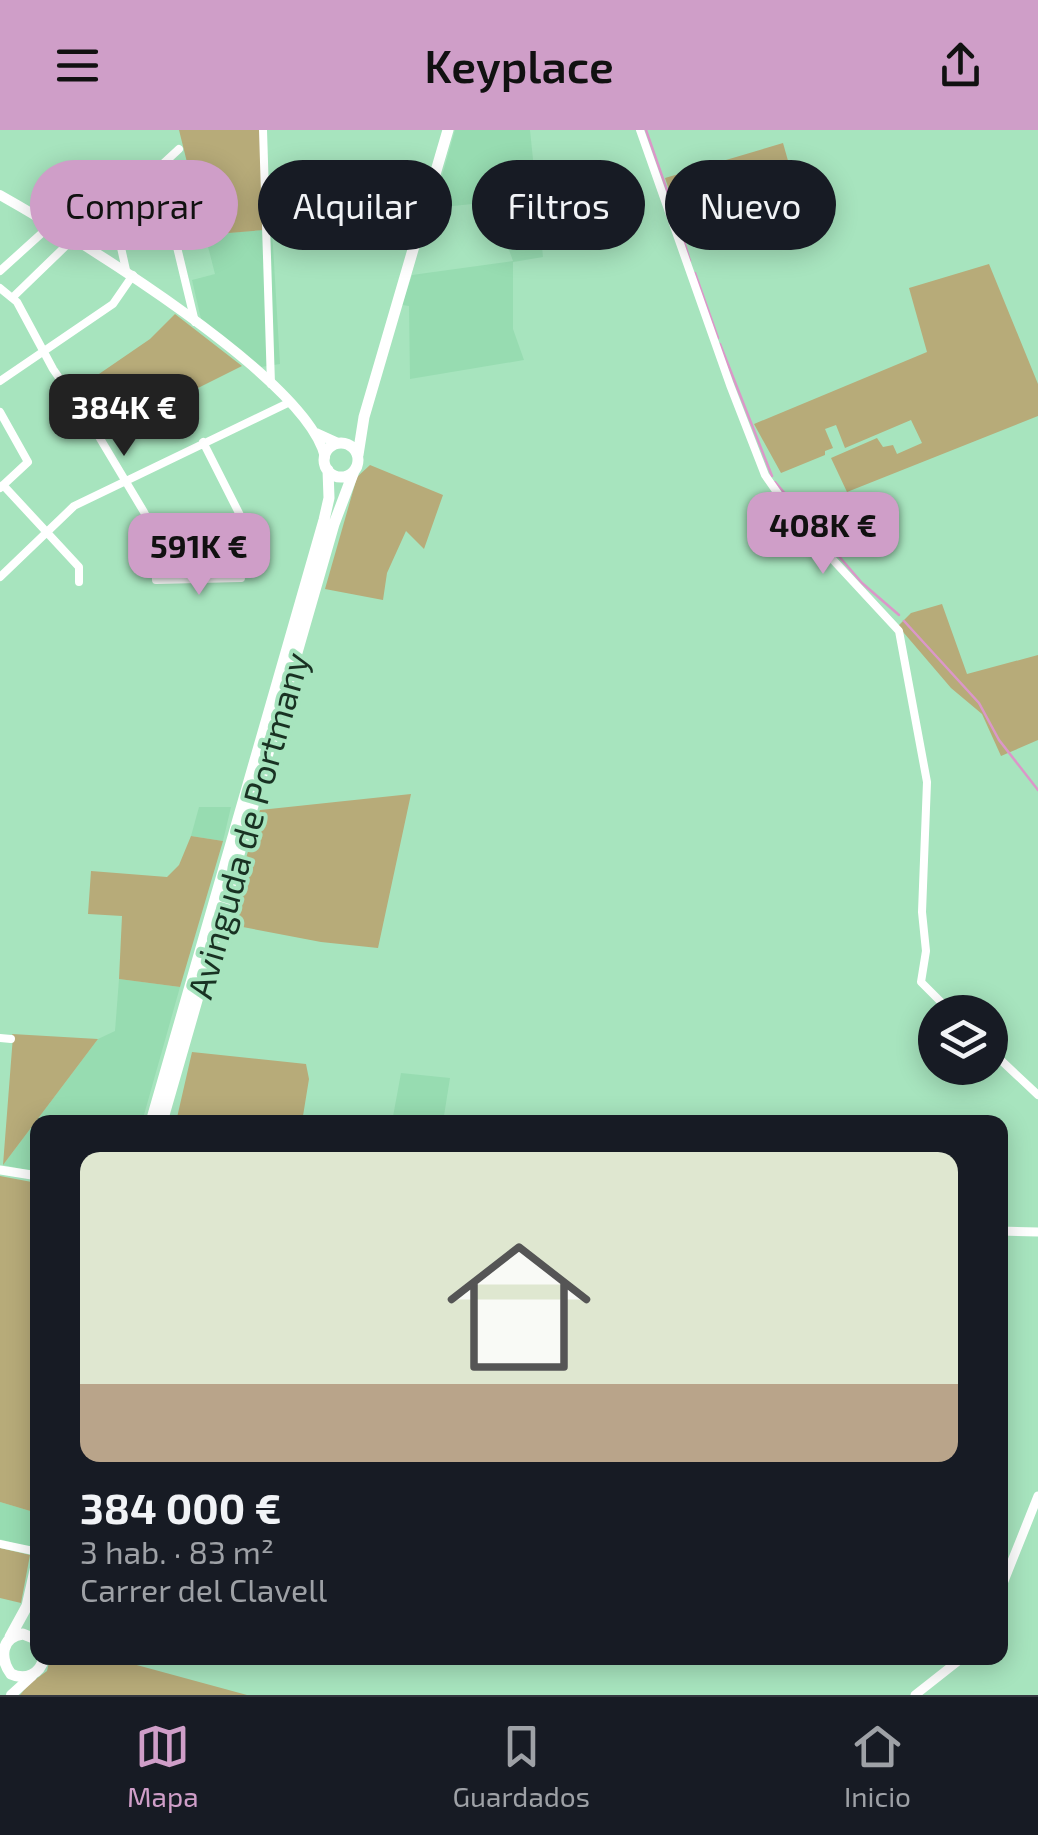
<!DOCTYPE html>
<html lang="es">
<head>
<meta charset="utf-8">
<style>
  :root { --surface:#171b24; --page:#20242c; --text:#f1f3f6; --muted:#9ea1a6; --line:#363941; --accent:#cf9ec8 }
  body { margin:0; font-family:"Exo 2",sans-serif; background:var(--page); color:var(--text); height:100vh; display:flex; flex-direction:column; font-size:38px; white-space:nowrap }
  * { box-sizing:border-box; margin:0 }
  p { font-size:32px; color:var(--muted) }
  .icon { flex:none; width:55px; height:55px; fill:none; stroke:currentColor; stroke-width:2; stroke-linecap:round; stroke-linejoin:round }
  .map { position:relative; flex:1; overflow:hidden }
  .panel { position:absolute; left:30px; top:985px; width:978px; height:550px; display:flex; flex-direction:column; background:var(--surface); border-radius:20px; box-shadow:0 5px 25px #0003 }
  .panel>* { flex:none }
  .banner { position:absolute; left:30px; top:30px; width:980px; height:90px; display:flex; gap:20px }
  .controls { position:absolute; left:918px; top:865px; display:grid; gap:20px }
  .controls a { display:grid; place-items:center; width:90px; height:90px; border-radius:50%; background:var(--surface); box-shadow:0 5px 25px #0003; font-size:50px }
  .price { position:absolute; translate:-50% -85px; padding:0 22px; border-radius:20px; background:var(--accent); color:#111; font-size:32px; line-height:65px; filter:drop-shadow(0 2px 5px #0008) }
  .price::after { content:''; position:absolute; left:50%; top:60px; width:30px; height:22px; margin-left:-15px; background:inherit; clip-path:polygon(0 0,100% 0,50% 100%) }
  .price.selected { background:#222; color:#fff }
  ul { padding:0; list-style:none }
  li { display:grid; align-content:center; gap:20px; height:530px; padding:0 50px }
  li span { display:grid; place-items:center; height:310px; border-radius:20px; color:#555 }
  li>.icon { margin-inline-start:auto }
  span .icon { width:180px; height:180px; fill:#fffc; stroke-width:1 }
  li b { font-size:42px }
  .chip { padding:0 35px; border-radius:45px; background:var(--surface); box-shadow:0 5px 25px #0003; font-size:35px; line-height:90px }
  .chip.selected { background:var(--accent); color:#111 }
  header { display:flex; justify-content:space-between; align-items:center; height:130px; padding:0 50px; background:var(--accent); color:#111; font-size:45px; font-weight:600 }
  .menu { display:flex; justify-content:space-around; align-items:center; height:140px; border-top:2px solid var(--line); background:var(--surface); font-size:28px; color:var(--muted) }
  .menu a { display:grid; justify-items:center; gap:5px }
  .menu .selected { color:var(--accent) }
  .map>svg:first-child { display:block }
</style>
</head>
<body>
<header><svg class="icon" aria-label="menu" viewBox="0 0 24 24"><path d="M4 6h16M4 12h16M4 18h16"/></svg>Keyplace<svg class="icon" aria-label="share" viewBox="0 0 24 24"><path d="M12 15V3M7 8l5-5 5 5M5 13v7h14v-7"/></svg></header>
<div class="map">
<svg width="1038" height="1565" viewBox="0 0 1038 1565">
  <rect width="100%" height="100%" fill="#a7e4be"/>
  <!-- built -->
  <path fill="#97dcb1" d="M 455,0 L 530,0 L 543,127 L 513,132 L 513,199 L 524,230 L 410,249 L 409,176 L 402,175 L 412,145 L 513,131 L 502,100 L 502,71 L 433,78 Z
    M 272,99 L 280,234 L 261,237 L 201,189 L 192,150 L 215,144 L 205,105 Z
    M 199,677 L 231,677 L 223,711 L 191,706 Z
    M 119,849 L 180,857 L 142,992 L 38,992 L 37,1042 L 3,1035 L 98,909 L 115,901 Z
    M 401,943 L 450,948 L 443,992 L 392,992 Z
    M 0,1372 L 37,1383 L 30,1418 L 0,1409 Z"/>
  <!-- green -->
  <path fill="#b7ab79" d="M 179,0 L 261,0 L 264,100 L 205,105 Z
    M 783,13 L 796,59 L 739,76 L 733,55 L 705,67 L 707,80 L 679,89 L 665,48 Z
    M 989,134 L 1038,254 L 1038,286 L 847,362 L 831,328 L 877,308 L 883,317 L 893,315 L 897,324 L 922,313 L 911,290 L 845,318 L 836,295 L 825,299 L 833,318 L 825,321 L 825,325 L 781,343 L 754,294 L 927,222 L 909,158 Z
    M 175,184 L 242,236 L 106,304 L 100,294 L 102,290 L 80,257 L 150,209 Z
    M 370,335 L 443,365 L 424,419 L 406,401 L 387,443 L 383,470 L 325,459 L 357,347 Z
    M 942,474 L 967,544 L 1038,525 L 1038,610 L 1001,626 L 982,584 L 951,558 L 898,496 L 911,483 Z
    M 411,664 L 378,818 L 321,812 L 227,794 L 260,680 Z
    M 191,706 L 223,711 L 180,857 L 119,849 L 122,786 L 88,784 L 91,741 L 167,747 L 179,735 Z
    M 12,904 L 98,909 L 3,1035 L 13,906 Z
    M 192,922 L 306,934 L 309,949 L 302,992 L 176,992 Z
    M 0,1046 L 37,1053 L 37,1383 L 0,1372 Z
    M 0,1418 L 30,1425 L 21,1473 L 0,1468 Z
    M 50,1528 L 111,1528 L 247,1565 L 20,1565 L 29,1554 L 47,1541 Z"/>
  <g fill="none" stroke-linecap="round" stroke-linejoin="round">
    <!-- stream -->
    <path stroke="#db97c9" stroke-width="2.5" d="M 646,0 L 677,89
      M 679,95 L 690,131
      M 695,143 L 718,208
      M 720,214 L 772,346
      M 775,352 L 862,453 L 899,485
      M 904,491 L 979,573 L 999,610 L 1038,660"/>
    <!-- minor -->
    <path stroke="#fff" stroke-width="8" d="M 263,0 L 271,254
      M 640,0 L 730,255 L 765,345 L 797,391 L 899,501 L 927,652 L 922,782 L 926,821 L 921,852 L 951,882
      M 158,38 L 195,192
      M 113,80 L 179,19
      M 0,141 L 105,46 L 126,140
      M 0,158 L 17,172 L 53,239 L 95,300 L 144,382 L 155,403 L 156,450 L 241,448 L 241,387 L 203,312
      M 12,168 L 74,108
      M 0,251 L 113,174 L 133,145
      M 0,282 L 28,332 L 0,358
      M 3,355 L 79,437 L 79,452
      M 0,447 L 74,376 L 288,273
      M 0,908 L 11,909
      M 990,920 L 1038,965
      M 0,1414 L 38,1422"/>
    <!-- tertiary -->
    <path stroke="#fff" stroke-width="9" d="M 0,1040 L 38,1046
      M 1000,1101 L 1038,1102
      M 1000,1461 L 1038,1366
      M 915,1565 L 962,1528"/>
    <!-- secondary -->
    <path stroke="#fff" stroke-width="10" d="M 0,65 C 73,106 307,248 325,327
      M 316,303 L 338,313
      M 11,1565 L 32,1546"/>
    <!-- primary -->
    <path stroke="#fff" stroke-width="11" d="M324 330a17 17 0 1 1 34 0a17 17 0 1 1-34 0Z
      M 358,325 L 364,287 L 448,0
      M 151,992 L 324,390 L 329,368 L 328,340
      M 162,992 L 334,394 L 354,341
      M 10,1507 L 27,1476 L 38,1427
      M 38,1510 L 23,1504 C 0,1507 0,1529 11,1544 C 26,1551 40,1544 44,1528"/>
  </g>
  <g text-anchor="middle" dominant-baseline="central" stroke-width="8" stroke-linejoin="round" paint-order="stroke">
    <!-- street labels -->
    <g font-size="35" fill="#193223" stroke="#a7e4be">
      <text transform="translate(247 695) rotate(-74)">Avinguda de Portmany</text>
    </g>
  </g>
</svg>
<div class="controls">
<a><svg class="icon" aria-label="layers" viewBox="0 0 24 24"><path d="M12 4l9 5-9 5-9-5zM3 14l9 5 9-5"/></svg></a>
</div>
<b class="price selected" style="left:124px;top:329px">384K €</b>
<b class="price" style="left:823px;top:447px">408K €</b>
<b class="price" style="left:199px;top:468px">591K €</b>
<div class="banner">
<a class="chip selected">Comprar</a>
<a class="chip">Alquilar</a>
<a class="chip">Filtros</a>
<a class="chip">Nuevo</a>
</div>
<section class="panel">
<ul>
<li><span style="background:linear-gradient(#dfe7d0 75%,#b9a48a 0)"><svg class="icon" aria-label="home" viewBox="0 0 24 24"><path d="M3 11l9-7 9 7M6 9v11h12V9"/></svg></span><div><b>384 000 €</b><p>3 hab. · 83 m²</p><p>Carrer del Clavell</p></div></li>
</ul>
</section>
</div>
<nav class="menu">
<a class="selected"><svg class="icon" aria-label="map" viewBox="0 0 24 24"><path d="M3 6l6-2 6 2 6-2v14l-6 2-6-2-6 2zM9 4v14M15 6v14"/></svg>Mapa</a>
<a><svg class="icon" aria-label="saved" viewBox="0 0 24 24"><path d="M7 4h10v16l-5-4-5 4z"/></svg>Guardados</a>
<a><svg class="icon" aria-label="home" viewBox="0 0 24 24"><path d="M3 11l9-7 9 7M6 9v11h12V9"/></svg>Inicio</a>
</nav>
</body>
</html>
